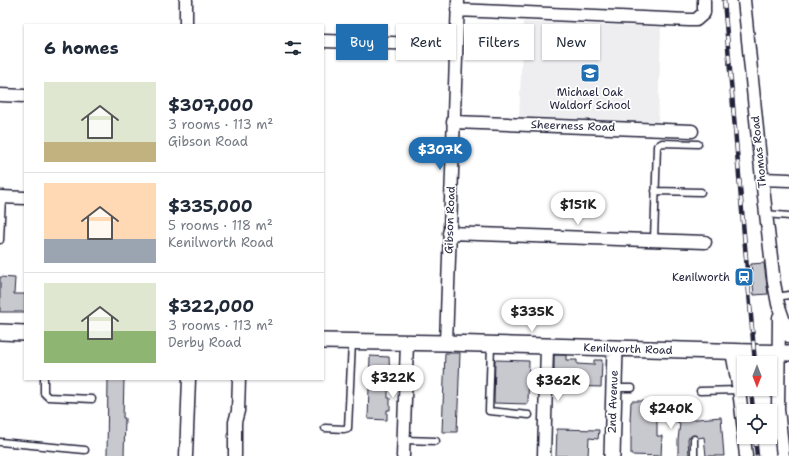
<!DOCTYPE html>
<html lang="en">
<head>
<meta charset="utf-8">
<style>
  :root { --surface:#fff; --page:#f6f6f7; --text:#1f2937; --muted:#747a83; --line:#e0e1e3; --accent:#1f6fb2 }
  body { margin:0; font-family:"Shantell Sans",sans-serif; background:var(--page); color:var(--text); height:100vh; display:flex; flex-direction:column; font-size:15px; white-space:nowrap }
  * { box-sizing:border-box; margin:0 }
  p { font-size:13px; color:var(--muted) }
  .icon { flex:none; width:22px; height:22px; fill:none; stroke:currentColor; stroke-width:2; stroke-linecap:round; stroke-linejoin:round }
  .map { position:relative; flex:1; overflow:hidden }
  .details { position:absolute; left:24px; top:24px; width:300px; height:356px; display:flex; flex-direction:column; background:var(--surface); border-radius:0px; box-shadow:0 1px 3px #0004 }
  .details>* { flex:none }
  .banner { position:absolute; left:336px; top:24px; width:380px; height:36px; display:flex; gap:8px }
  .needle { width:26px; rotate:180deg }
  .tools { position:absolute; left:737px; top:356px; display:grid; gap:8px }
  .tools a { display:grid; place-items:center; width:40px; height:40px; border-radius:0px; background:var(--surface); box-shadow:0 1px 3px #0004; font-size:20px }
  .price { position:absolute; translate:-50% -34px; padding:0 9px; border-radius:14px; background:#fff; color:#222; font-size:13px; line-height:26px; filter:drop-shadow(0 1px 2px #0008) }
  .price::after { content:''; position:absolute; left:50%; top:24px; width:12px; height:9px; margin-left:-6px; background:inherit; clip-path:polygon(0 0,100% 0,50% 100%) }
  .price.active { background:var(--accent); color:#fff }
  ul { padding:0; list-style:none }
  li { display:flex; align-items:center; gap:12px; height:100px; padding:0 20px }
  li+li { border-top:1px solid var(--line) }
  li span { display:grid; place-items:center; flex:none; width:112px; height:80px; border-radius:0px; color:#555 }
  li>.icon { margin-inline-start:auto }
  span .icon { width:48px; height:48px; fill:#fffc; stroke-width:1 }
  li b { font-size:17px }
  h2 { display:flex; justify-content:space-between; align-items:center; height:48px; padding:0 20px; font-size:17px }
  .chip { padding:0 14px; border-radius:0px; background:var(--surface); box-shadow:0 1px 3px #0004; font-size:14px; line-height:36px }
  .chip.active { background:var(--accent); color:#fff }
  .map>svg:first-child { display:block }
</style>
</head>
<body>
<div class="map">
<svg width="789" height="456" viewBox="0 0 789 456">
  <rect width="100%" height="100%" fill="#fff"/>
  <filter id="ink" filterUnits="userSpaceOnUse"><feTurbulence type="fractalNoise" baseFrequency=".025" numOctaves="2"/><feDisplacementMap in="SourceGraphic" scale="8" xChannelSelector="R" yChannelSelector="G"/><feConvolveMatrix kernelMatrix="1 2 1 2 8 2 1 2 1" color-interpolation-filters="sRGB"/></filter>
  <g filter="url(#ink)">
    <!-- built -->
    <path fill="#eeeef1" d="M 523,22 L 661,27 L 658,124 L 519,119 Z"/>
    <!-- building -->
    <path fill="#c8c8cf" stroke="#22223b" d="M 764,263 L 768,294 L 754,295 L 751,264 Z
      M 0,277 L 15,278 L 14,294 L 25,294 L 25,312 L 0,312 Z
      M 445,353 L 460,353 L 457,432 L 442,432 Z
      M 554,355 L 566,355 L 566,360 L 577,360 L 577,364 L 594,365 L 594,360 L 602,360 L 601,387 L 570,386 L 569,379 L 554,378 Z
      M 370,356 L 389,357 L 390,380 L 388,379 L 388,398 L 390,398 L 390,410 L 387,410 L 387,420 L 368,419 Z
      M 495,360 L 529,361 L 528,404 L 494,403 Z
      M 108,379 L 124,379 L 123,418 L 125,418 L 124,456 L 107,456 Z
      M 632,401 L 644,401 L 645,403 L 668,404 L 668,405 L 675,405 L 675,407 L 685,408 L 686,420 L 721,417 L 724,456 L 706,456 L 704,437 L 698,438 L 694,435 L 688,438 L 689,456 L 678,456 L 678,440 L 680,423 L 677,422 L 677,421 L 657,420 L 657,436 L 662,436 L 661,456 L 631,455 L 631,421 L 630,421 L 631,402 Z
      M 557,429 L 599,430 L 598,439 L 589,438 L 588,456 L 556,456 Z"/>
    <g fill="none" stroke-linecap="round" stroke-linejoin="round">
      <defs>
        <path id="service" d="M 655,191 L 701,192
          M 766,214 L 789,216
          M 0,240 L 2,197
          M 654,240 L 657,146 L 662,143 L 698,144
          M 777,297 L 789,295
          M 491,345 L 489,411 L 529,415
          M 44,379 L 44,393 L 48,397 L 92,399
          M 614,388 L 632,388
          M 700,391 L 739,390
          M 325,428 L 344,429 L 348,428 L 352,342
          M 694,439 L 694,456
          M 404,440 L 436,441
          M 0,442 L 85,450"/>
        <path id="minor" d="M 744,0 L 762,179 L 774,283 L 778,304 L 789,336
          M 457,10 L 689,20 L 696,20 L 704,13 L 704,0
          M 186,25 L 186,0
          M 323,41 L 456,45
          M 0,95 L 25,96
          M 453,122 L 692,131
          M 762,179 L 789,180
          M 0,197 L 25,198
          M 449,233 L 705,242
          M 779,317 L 778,409 L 783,456
          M 446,343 L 458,0
          M 732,352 L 739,390 L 744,431
          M 744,437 L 746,456
          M 186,456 L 189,379
          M 235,456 L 235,422 L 238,411 L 239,379
          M 403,456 L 407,343
          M 544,456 L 547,347"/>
        <path id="tertiary" d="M 0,332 L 25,333
          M 323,341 L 446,343 L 789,353
          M 612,456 L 615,349"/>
      </defs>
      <!-- service casing -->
      <use href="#service" stroke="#22223b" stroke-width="9"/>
      <!-- minor casing -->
      <use href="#minor" stroke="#22223b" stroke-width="15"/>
      <!-- tertiary casing -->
      <use href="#tertiary" stroke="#22223b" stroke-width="18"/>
      <!-- service -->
      <use href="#service" stroke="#fff" stroke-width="6"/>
      <!-- minor -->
      <use href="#minor" stroke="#fff" stroke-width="12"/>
      <!-- tertiary -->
      <use href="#tertiary" stroke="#fff" stroke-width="15"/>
      <defs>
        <path id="rail" d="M 724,0 L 755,363
          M 751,389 L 753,411
          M 755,437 L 757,456"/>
      </defs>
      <!-- rail casing -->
      <use href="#rail" stroke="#22223b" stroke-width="4.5"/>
      <!-- rail -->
      <use href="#rail" stroke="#fff" stroke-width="3" stroke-dasharray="9" stroke-linecap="butt"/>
    </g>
  </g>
  <!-- icons -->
  <defs>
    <symbol id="school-square" viewBox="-11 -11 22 22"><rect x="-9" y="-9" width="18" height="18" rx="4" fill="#1f6fb2" stroke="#fff"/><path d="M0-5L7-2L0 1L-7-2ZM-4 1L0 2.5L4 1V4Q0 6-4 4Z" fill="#fff"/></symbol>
    <symbol id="station-square" viewBox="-11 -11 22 22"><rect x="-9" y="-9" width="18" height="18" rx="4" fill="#1f6fb2" stroke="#fff"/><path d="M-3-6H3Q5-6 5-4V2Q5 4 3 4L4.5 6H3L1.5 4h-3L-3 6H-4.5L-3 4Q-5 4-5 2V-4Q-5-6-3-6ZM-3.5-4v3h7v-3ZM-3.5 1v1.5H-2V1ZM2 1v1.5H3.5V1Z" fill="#fff"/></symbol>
  </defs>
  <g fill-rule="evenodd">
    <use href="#school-square" x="579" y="62" width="22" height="22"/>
    <use href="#station-square" x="733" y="266" width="22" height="22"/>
  </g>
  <g text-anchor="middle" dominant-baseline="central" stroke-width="3.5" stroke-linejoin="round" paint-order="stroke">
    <!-- poi labels -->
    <g font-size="11" fill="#22223b" stroke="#fff">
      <text x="590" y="92">Michael Oak<tspan x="590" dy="13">Waldorf School</tspan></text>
      <text x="730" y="277" text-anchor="end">Kenilworth</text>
    </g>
    <!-- street labels -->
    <g font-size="11" fill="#22223b" stroke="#fff">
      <text transform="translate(573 126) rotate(2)">Sheerness Road</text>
      <text transform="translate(759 152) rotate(-96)">Thomas Road</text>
      <text transform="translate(450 220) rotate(-88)">Gibson Road</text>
      <text transform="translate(628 349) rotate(2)">Kenilworth Road</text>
      <text transform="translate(613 402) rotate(-88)">2nd Avenue</text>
    </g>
  </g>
</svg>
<div class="tools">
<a><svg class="needle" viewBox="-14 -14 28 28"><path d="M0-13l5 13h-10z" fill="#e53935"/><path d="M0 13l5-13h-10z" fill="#747a83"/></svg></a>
<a><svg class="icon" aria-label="locate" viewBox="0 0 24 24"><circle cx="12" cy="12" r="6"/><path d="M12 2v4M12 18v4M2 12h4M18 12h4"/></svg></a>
</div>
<b class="price active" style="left:440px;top:171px">$307K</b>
<b class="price" style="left:578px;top:226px">$151K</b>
<b class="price" style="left:532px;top:333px">$335K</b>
<b class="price" style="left:393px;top:399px">$322K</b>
<b class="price" style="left:558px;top:402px">$362K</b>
<b class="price" style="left:671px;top:430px">$240K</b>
<div class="banner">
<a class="chip active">Buy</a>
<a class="chip">Rent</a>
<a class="chip">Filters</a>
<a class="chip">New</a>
</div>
<section class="details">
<h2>6 homes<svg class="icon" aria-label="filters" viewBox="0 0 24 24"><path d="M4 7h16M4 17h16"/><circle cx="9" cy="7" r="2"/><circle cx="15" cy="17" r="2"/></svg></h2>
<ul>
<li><span style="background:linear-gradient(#dfe7d0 75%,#c2b280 0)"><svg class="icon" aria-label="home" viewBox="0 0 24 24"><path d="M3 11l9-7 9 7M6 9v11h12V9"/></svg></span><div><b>$307,000</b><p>3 rooms · 113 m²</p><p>Gibson Road</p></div></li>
<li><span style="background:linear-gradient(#ffd9b3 70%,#9aa5b1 0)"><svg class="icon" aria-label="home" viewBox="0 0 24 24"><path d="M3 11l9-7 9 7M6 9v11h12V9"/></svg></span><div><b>$335,000</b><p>5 rooms · 118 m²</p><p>Kenilworth Road</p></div></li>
<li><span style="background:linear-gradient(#dfe7d0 60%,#8fb573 0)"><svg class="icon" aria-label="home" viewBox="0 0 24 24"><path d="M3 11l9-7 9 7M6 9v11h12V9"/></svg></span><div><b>$322,000</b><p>3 rooms · 113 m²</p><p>Derby Road</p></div></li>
</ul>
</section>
</div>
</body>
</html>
